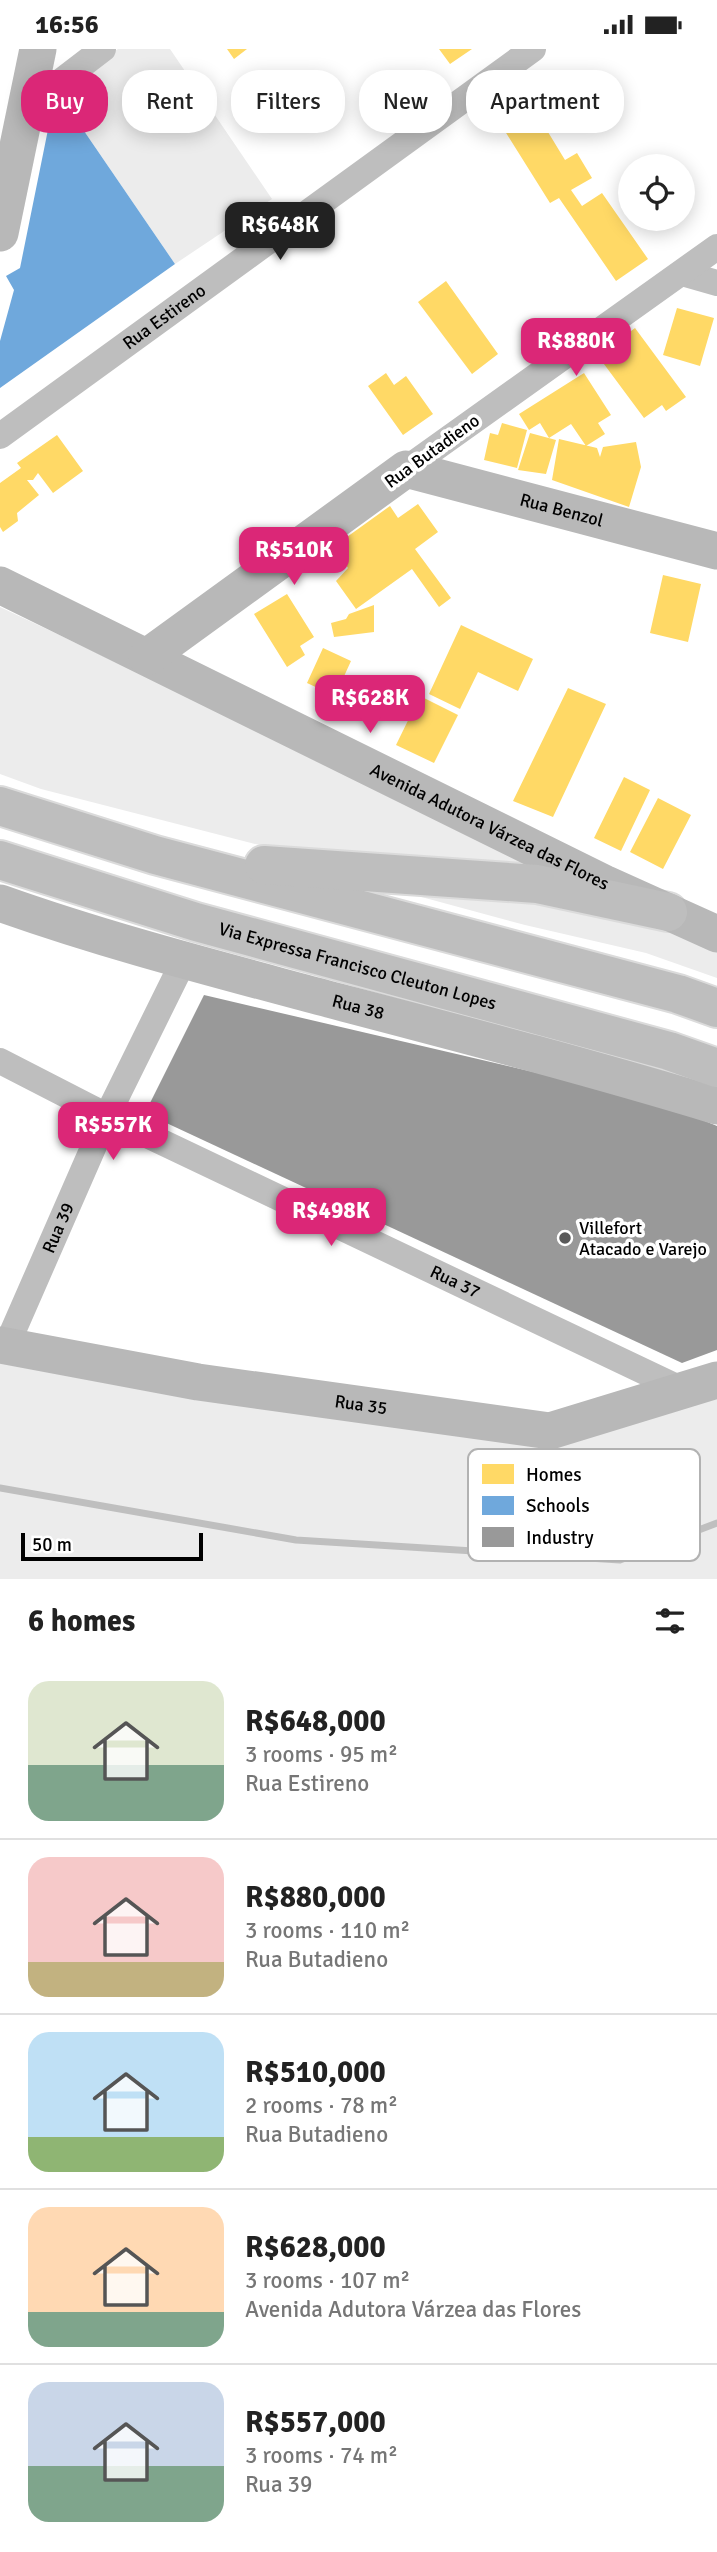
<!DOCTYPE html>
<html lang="en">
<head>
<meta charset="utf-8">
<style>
  :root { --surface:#fff; --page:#f6f6f6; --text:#222; --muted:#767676; --line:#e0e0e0; --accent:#db2777 }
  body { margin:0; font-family:Signika,sans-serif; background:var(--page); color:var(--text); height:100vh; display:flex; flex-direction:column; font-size:26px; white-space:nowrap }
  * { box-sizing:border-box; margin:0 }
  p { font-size:23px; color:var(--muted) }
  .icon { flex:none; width:38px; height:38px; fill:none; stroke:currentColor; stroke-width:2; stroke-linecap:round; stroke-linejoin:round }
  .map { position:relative; height:1530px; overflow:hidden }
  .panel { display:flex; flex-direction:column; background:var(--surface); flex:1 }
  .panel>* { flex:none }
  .hud { position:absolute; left:21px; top:21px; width:676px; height:63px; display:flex; gap:14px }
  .controls { position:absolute; left:618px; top:105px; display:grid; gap:14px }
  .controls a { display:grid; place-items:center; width:77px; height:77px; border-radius:50%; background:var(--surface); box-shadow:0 4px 18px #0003; font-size:35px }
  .scale { position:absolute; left:21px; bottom:18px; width:182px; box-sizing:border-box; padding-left:7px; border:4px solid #000; border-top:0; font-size:19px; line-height:24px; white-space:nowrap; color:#000; -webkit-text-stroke:5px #fff; paint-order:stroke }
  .price { position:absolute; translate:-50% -60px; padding:0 16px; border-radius:14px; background:var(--accent); color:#fff; font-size:23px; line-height:46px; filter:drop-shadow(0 2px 4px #0008) }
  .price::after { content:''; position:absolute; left:50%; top:42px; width:21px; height:16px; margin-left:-10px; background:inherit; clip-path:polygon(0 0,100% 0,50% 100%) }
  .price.current { background:#222; color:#fff }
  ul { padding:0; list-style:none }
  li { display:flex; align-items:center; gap:21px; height:175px; padding:0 28px }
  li+li { border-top:2px solid var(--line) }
  li span { display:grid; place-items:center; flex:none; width:196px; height:140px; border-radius:21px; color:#555 }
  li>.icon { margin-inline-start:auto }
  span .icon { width:84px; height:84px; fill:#fffc; stroke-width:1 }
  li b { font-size:30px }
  h2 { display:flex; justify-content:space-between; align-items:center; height:84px; padding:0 28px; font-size:30px }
  .chip { padding:0 24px; border-radius:28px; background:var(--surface); box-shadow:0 4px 18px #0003; font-size:24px; line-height:63px }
  .chip.current { background:var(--accent); color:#fff }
  .status { display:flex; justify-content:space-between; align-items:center; height:49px; padding:0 35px; background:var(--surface); direction:ltr }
  .status svg { height:19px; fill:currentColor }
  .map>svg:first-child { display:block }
</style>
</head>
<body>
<div class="status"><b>16:56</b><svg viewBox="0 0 49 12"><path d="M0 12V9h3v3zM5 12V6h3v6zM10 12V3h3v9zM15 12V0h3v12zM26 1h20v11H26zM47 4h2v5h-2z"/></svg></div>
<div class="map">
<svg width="717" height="1530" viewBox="0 0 717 1530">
  <rect width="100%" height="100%" fill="#fff"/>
  <!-- green -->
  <path fill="#ececec" d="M 118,0 L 170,0 L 272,150 L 175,215 L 56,41 Z
    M 0,558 L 53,583 L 549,822 L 275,800 L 41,740 L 0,725 Z
    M 381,837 L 596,858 L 717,899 L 717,929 L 646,904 L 525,876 Z
    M 0,1306 L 539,1391 L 717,1337 L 717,1530 L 0,1530 Z"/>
  <!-- homes -->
  <path fill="#ffd966" d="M 227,0 L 247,0 L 234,10 Z
    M 439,0 L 472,0 L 450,15 Z
    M 534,60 L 565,111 L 577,104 L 592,129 L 571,141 L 582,157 L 602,144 L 648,210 L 616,232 L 559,149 L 550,154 L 503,79 Z
    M 446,232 L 498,305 L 472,325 L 418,253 Z
    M 677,259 L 714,269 L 700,317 L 663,306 Z
    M 635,279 L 686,348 L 666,362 L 662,356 L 644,369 L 598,307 Z
    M 386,324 L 394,336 L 406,327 L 433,365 L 403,386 L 368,337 Z
    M 584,324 L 611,366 L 598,374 L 605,385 L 586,397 L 571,375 L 549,389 L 540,374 L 529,381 L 519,365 Z
    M 502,374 L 527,381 L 517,419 L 484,411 L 490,384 L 498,386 Z
    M 530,384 L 556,391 L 546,425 L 518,421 Z
    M 57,386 L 83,422 L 53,444 L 38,424 L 33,431 L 27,431 L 39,446 L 17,464 L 18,472 L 3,483 L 0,478 L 0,434 L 21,419 L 17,414 Z
    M 559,390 L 597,399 L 600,408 L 603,398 L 636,393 L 641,418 L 629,458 L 552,431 Z
    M 418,455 L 438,483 L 415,500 L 451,549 L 439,558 L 412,520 L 356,560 L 336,532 L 348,519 L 333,498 L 390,457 L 398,469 Z
    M 663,526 L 701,535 L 688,593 L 650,584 Z
    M 287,545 L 314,588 L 300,597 L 305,606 L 287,618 L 254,565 Z
    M 374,556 L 374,583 L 334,588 L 331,574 L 346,570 L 349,565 Z
    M 461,576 L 533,610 L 518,642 L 478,623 L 460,660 L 429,645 Z
    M 323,599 L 351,612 L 335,647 L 307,634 Z
    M 568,639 L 606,655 L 553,768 L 513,752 Z
    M 420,647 L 458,666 L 434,714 L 396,696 Z
    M 624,728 L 650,741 L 621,802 L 594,789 Z
    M 658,749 L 691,766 L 663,820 L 630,803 Z"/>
  <!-- schools -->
  <path fill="#6fa8dc" d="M 56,41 L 175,215 L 0,339 L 0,292 L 14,241 L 6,227 L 20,219 Z"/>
  <!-- industry -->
  <path fill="#999" d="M 204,946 L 593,1037 L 674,1059 L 717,1077 L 717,1301 L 682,1314 L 145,1064 Z"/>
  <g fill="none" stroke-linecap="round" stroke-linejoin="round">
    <!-- stream -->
    <path stroke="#bfbfbf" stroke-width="7" d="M 0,1439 L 296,1491 L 620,1511 L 717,1474"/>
    <defs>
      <g id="highway">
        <path d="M 0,757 L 155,806 L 678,945 L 717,959"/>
        <path id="s8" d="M 0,811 L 196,873 L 669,1002 L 717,1019"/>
        <path d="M 264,816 L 537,835 L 668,863"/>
      </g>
    </defs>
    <!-- highway casing -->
    <use href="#highway" stroke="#dbdbdb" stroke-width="42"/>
    <!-- street -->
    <g stroke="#bebebe" stroke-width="26">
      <path d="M 26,59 L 103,0"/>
      <path d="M 682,224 L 717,234"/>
      <path id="s1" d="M 0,387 L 533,0"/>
      <path d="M 406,420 L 717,198"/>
      <path id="s2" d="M 0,1012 L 107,1067 L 685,1342"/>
      <path id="s3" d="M 6,1298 L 107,1067 L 184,911"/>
    </g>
    <!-- secondary -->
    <g stroke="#b8b8b8" stroke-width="37">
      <path d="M 0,184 L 38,0"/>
      <path id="s4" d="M 0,536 L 604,834 L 717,885"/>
      <path id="s5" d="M 147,608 L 406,420 L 717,502"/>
      <path id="s6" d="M 0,854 C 101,890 205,917 309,945 C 446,981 582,1016 717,1057"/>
      <path id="s7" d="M 0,1296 L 198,1333 L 550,1382 L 717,1331"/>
    </g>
    <!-- highway -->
    <use href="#highway" stroke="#bebebe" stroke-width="38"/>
  </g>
  <!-- markers -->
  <circle fill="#595959" stroke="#fff" stroke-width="2.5" cx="565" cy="1189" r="7"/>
  <g text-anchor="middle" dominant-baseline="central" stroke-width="7" stroke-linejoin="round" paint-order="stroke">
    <!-- street labels -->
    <g font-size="18" fill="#000" stroke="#fff">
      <text stroke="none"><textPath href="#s1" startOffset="203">Rua Estireno</textPath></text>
      <text transform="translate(432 402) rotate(-36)">Rua Butadieno</text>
      <text stroke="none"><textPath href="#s5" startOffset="481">Rua Benzol</textPath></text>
      <text stroke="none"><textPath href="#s4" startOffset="546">Avenida Adutora Várzea das Flores</textPath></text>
      <text stroke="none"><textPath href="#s8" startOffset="373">Via Expressa Francisco Cleuton Lopes</textPath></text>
      <text stroke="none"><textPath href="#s6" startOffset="373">Rua 38</textPath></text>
      <text stroke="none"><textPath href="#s3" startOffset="130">Rua 39</textPath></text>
      <text stroke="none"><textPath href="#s2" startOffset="506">Rua 37</textPath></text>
      <text stroke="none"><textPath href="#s7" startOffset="366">Rua 35</textPath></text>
    </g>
    <!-- poi labels -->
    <g font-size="18" fill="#000" stroke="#fff" text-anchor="start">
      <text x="579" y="1179">Villefort<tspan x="579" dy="21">Atacado e Varejo</tspan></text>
    </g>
  </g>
  <!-- legend -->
  <rect x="468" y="1400" width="232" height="112" rx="10" fill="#fff" stroke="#b2b2b2" stroke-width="2"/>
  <rect x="482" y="1415" width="32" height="20" fill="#ffd966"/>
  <rect x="482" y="1447" width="32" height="19" fill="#6fa8dc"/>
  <rect x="482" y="1478" width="32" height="20" fill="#999"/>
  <g font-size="19" fill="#000">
    <text x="526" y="1432">Homes</text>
    <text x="526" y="1463">Schools</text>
    <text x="526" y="1495">Industry</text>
  </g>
</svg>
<div class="controls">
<a><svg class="icon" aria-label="locate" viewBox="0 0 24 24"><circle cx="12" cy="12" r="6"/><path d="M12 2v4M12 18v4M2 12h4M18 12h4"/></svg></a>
</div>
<div class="scale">50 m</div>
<b class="price current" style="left:280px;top:213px">R$648K</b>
<b class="price" style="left:576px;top:329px">R$880K</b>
<b class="price" style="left:294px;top:538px">R$510K</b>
<b class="price" style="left:370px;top:686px">R$628K</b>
<b class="price" style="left:113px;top:1113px">R$557K</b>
<b class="price" style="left:331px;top:1199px">R$498K</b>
<div class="hud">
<a class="chip current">Buy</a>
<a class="chip">Rent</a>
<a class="chip">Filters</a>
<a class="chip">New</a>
<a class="chip">Apartment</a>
</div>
</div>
<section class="panel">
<h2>6 homes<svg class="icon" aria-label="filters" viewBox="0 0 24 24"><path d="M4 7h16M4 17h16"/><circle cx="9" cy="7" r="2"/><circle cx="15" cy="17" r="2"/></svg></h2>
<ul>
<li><span style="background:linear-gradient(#dfe7d0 60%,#7fa58c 0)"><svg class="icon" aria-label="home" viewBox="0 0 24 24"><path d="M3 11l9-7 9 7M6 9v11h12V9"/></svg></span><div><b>R$648,000</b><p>3 rooms · 95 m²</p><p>Rua Estireno</p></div></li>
<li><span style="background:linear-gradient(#f6c9c9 75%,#c2b280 0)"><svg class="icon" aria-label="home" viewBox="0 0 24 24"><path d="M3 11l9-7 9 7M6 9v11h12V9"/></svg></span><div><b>R$880,000</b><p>3 rooms · 110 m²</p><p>Rua Butadieno</p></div></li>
<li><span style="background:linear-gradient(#bfe0f5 75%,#8fb573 0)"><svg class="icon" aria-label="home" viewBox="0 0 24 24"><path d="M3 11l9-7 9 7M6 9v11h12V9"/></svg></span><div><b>R$510,000</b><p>2 rooms · 78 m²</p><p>Rua Butadieno</p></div></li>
<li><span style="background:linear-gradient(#ffd9b3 75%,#7fa58c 0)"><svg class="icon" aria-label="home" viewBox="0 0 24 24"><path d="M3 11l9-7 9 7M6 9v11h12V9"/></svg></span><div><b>R$628,000</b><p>3 rooms · 107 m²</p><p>Avenida Adutora Várzea das Flores</p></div></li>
<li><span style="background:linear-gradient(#c9d6e8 60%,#7fa58c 0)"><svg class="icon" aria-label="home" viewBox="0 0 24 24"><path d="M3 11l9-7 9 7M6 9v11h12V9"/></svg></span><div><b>R$557,000</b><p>3 rooms · 74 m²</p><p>Rua 39</p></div></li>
</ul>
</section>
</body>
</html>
